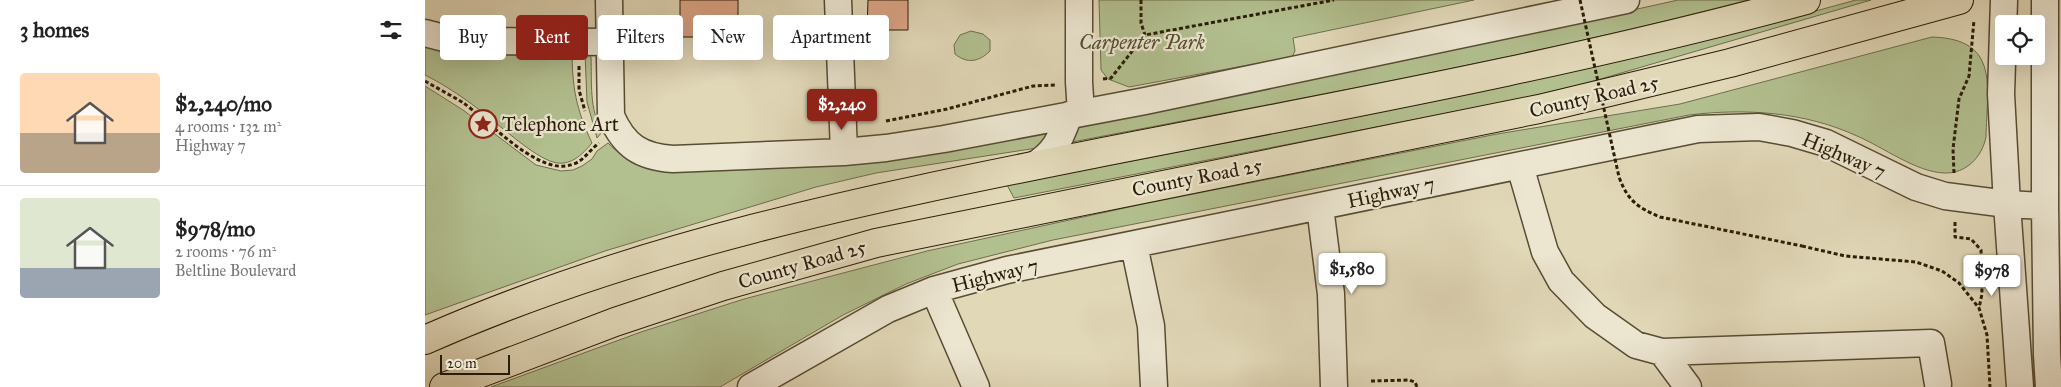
<!DOCTYPE html>
<html lang="en">
<head>
<meta charset="utf-8">
<style>
  :root { --surface:#fff; --page:#f2f2f2; --text:#222; --muted:#767676; --line:#e0e0e0; --accent:#8f2418 }
  body { margin:0; font-family:"IM FELL Great Primer",serif; background:var(--page); color:var(--text); height:100vh; display:flex; flex-direction:column; font-size:19px; white-space:nowrap }
  * { box-sizing:border-box; margin:0 }
  p { font-size:16px; color:var(--muted) }
  .icon { flex:none; width:28px; height:28px; fill:none; stroke:currentColor; stroke-width:2; stroke-linecap:round; stroke-linejoin:round }
  .map { position:relative; flex:1; overflow:hidden }
  .sheet { display:flex; flex-direction:column; background:var(--surface); width:425px }
  .sheet>* { flex:none }
  .guide { position:absolute; left:15px; top:15px; width:475px; height:45px; display:flex; gap:10px }
  .controls { position:absolute; left:1570px; top:15px; display:grid; gap:10px }
  .controls a { display:grid; place-items:center; width:50px; height:50px; border-radius:5px; background:var(--surface); box-shadow:0 5px 20px #0002; font-size:25px }
  .scale { position:absolute; left:15px; bottom:12px; width:70px; box-sizing:border-box; padding-left:5px; border:2px solid #2b1d07; border-top:0; font-size:14px; line-height:18px; white-space:nowrap; color:#2b1d07; -webkit-text-stroke:4px #ece6d1; paint-order:stroke }
  .price { position:absolute; translate:-50% -42px; padding:0 11px; border-radius:5px; background:#fff; color:#222; font-size:16px; line-height:32px; filter:drop-shadow(0 1px 2px #0008) }
  .price::after { content:''; position:absolute; left:50%; top:30px; width:15px; height:11px; margin-left:-8px; background:inherit; clip-path:polygon(0 0,100% 0,50% 100%) }
  .price.current { background:var(--accent); color:#fff }
  ul { padding:0; list-style:none }
  li { display:flex; align-items:center; gap:15px; height:125px; padding:0 20px }
  li+li { border-top:1px solid var(--line) }
  li span { display:grid; place-items:center; flex:none; width:140px; height:100px; border-radius:5px; color:#555 }
  li>.icon { margin-inline-start:auto }
  span .icon { width:60px; height:60px; fill:#fffc; stroke-width:1 }
  li b { font-size:21px }
  h2 { display:flex; justify-content:space-between; align-items:center; height:60px; padding:0 20px; font-size:21px }
  .tag { padding:0 18px; border-radius:5px; background:var(--surface); box-shadow:0 5px 20px #0002; font-size:18px; line-height:45px }
  .tag.current { background:var(--accent); color:#fff }
  main { display:flex; flex:1; min-height:0 }
  .map>svg:first-child { display:block }
</style>
</head>
<body>
<main>
<section class="sheet">
<h2>3 homes<svg class="icon" aria-label="filters" viewBox="0 0 24 24"><path d="M4 7h16M4 17h16"/><circle cx="9" cy="7" r="2"/><circle cx="15" cy="17" r="2"/></svg></h2>
<ul>
<li><span style="background:linear-gradient(#ffd9b3 60%,#b9a48a 0)"><svg class="icon" aria-label="home" viewBox="0 0 24 24"><path d="M3 11l9-7 9 7M6 9v11h12V9"/></svg></span><div><b>$2,240/mo</b><p>4 rooms · 132 m²</p><p>Highway 7</p></div></li>
<li><span style="background:linear-gradient(#dfe7d0 70%,#9aa5b1 0)"><svg class="icon" aria-label="home" viewBox="0 0 24 24"><path d="M3 11l9-7 9 7M6 9v11h12V9"/></svg></span><div><b>$978/mo</b><p>2 rooms · 76 m²</p><p>Beltline Boulevard</p></div></li>
</ul>
</section>
<div class="map">
<svg width="1636" height="387" viewBox="0 0 1636 387">
  <rect width="100%" height="100%" fill="#e1d8b8"/>
  <filter id="stains"><feTurbulence type="fractalNoise" baseFrequency=".004" numOctaves="4"/><feColorMatrix values="0 0 0 0 .2 0 0 0 0 .09 0 0 0 0 .02 0 0 0 .5 -.17"/></filter>
  <radialGradient id="worn" r=".72"><stop offset=".6" stop-color="#630" stop-opacity="0"/><stop offset="1" stop-color="#630" stop-opacity=".3"/></radialGradient>
  <!-- green -->
  <path fill="#b2bf8f" stroke="#6e6e4b" d="M 674,0 L 1049,0 L 868,38 L 870,51 L 867,57 L 704,87 L 683,79 L 676,70 Z
    M 1253,0 L 1323,0 C 1099,59 870,99 642,143 L 647,126 L 982,60 Z
    M 1431,0 L 1446,0 L 1162,83 L 1104,97 L 589,198 L 582,185 C 866,130 1152,78 1431,0 Z
    M 546,31 L 558,34 L 565,40 L 565,51 C 554,62 542,64 530,54 L 529,45 L 535,35 Z
    M 1507,37 C 1575,39 1562,86 1561,137 C 1557,157 1541,174 1519,173 C 1491,172 1458,147 1432,136 C 1380,112 1321,108 1264,115 L 628,240 L 533,264 L 481,284 L 418,315 L 295,387 L 66,387 L 216,332 L 319,299 L 502,251 L 718,204 L 1072,134 L 1255,104 Z
    M 0,40 L 147,49 C 147,87 151,109 167,143 C 157,155 145,167 128,162 C 108,156 78,128 61,115 C 42,100 22,86 0,75 Z
    M 160,53 L 166,57 C 167,83 164,108 177,132 L 172,138 L 162,102 Z
    M 0,86 L 38,110 L 111,165 L 136,171 L 148,170 L 157,166 L 167,159 L 172,151 L 183,143 C 201,161 218,170 243,172 L 387,166 L 632,129 L 612,148 L 451,173 L 391,187 L 180,251 L 0,315 Z"/>
  <!-- building -->
  <path fill="#dea788" stroke="#2b1d07" d="M 255,0 L 313,0 L 313,37 L 255,37 Z
    M 443,0 L 483,0 L 483,30 L 442,30 Z"/>
  <g fill="none" stroke-linecap="round" stroke-linejoin="round">
    <defs>
      <path id="minor" d="M 184,0 L 186,116 C 199,146 216,157 248,159 L 419,152 L 461,148 L 519,139 L 720,101 L 1201,0
        M 413,0 L 419,152
        M 654,0 L 654,82 L 656,113
        M 1579,0 L 1576,94 L 1582,204 L 1595,387
        M 1620,0 L 1620,206 L 1622,355 L 1624,387
        M 0,33 L 23,39 L 48,41 L 185,42
        M 608,166 C 631,152 635,139 644,115
        M 1095,166 L 1120,252 L 1136,281 L 1170,316 L 1211,345 L 1237,352 L 1263,387
        M 895,207 L 906,294 L 909,387
        M 709,245 L 726,326 L 729,387
        M 509,290 L 551,387
        M 1237,352 L 1506,343 L 1513,384
        M 326,387 L 463,309 L 509,290 L 582,270 L 1273,129 L 1334,127 L 1367,133 L 1401,143 L 1491,187 L 1520,196 L 1582,204 L 1620,206"/>
      <path id="major" d="M 0,340 C 212,246 441,199 668,154 C 907,107 1146,64 1381,0
        M 19,387 L 190,322 L 298,286 L 451,243 L 1114,109 L 1305,63 L 1534,0"/>
    </defs>
    <!-- minor casing -->
    <use href="#minor" stroke="#584c33" stroke-width="29"/>
    <!-- major casing -->
    <use href="#major" stroke="#2b1d07" stroke-width="30"/>
    <!-- path -->
    <path stroke="#2b1d07" stroke-width="3" stroke-dasharray="4 2.5" stroke-linecap="butt" d="M 716,0 L 716,23 L 720,35
      M 154,66 L 154,90 L 160,111
      M 678,79 L 686,78 L 720,35 L 909,0
      M 0,81 C 12,88 25,95 37,102 C 62,119 108,170 140,166 C 158,164 161,153 174,143
      M 461,121 L 522,109 L 608,86 L 630,85
      M 1529,173 L 1528,149 L 1534,99 L 1544,76 L 1549,20
      M 1530,222 L 1530,237 L 1546,239 L 1556,250 L 1557,294 L 1554,308
      M 1377,246 L 1420,256 L 1491,262 L 1517,271 L 1534,283 L 1554,308 L 1562,335 L 1565,387
      M 946,381 L 984,380 L 990,382 L 992,387"/>
    <!-- minor -->
    <use href="#minor" stroke="#ece6d1" stroke-width="26"/>
    <!-- major -->
    <use href="#major" stroke="#e1d8b8" stroke-width="28"/>
    <!-- path-bridge -->
    <path stroke="#2b1d07" stroke-width="3" stroke-dasharray="4 2.5" stroke-linecap="butt" d="M 1155,0 L 1194,177 C 1203,201 1212,207 1235,217 L 1377,246"/>
  </g>
  <!-- icons -->
  <defs>
    <symbol id="sight-ring" viewBox="-11 -11 22 22"><circle r="9.5" fill="#ece6d1" stroke="#8f2418" stroke-width="1.5"/><path d="M0-6L1.8-2.2L6-1.7L2.9 1.2L3.7 5.4L0 3.3L-3.7 5.4L-2.9 1.2L-6-1.7L-1.8-2.2Z" fill="#8f2418"/></symbol>
  </defs>
  <g fill-rule="evenodd">
    <use href="#sight-ring" x="42" y="108" width="32" height="32"/>
  </g>
  <g text-anchor="middle" dominant-baseline="central" stroke-width="4.5" stroke-linejoin="round" paint-order="stroke">
    <!-- park labels -->
    <g font-size="20" font-style="italic" fill="#544e30" stroke="#ece6d1">
      <text x="717" y="42">Carpenter Park</text>
    </g>
    <!-- street labels -->
    <g font-size="20" fill="#2b1d07" stroke="#ece6d1">
      <text transform="translate(1169 96) rotate(-13)">County Road 25</text>
      <text transform="translate(1419 155) rotate(23)">Highway 7</text>
      <text transform="translate(772 177) rotate(-11)">County Road 25</text>
      <text transform="translate(966 192) rotate(-12)">Highway 7</text>
      <text transform="translate(377 264) rotate(-16)">County Road 25</text>
      <text transform="translate(570 275) rotate(-14)">Highway 7</text>
    </g>
    <!-- poi labels -->
    <g font-size="20" fill="#2b1d07" stroke="#ece6d1" text-anchor="start">
      <text x="77" y="124">Telephone Art</text>
    </g>
  </g>
  <rect width="100%" height="100%" filter="url(#stains)"/>
  <rect width="100%" height="100%" fill="url(#worn)"/>
</svg>
<div class="controls">
<a><svg class="icon" aria-label="locate" viewBox="0 0 24 24"><circle cx="12" cy="12" r="6"/><path d="M12 2v4M12 18v4M2 12h4M18 12h4"/></svg></a>
</div>
<div class="scale">20 m</div>
<b class="price current" style="left:417px;top:131px">$2,240</b>
<b class="price" style="left:927px;top:295px">$1,580</b>
<b class="price" style="left:1567px;top:297px">$978</b>
<div class="guide">
<a class="tag">Buy</a>
<a class="tag current">Rent</a>
<a class="tag">Filters</a>
<a class="tag">New</a>
<a class="tag">Apartment</a>
</div>
</div>
</main>
</body>
</html>
